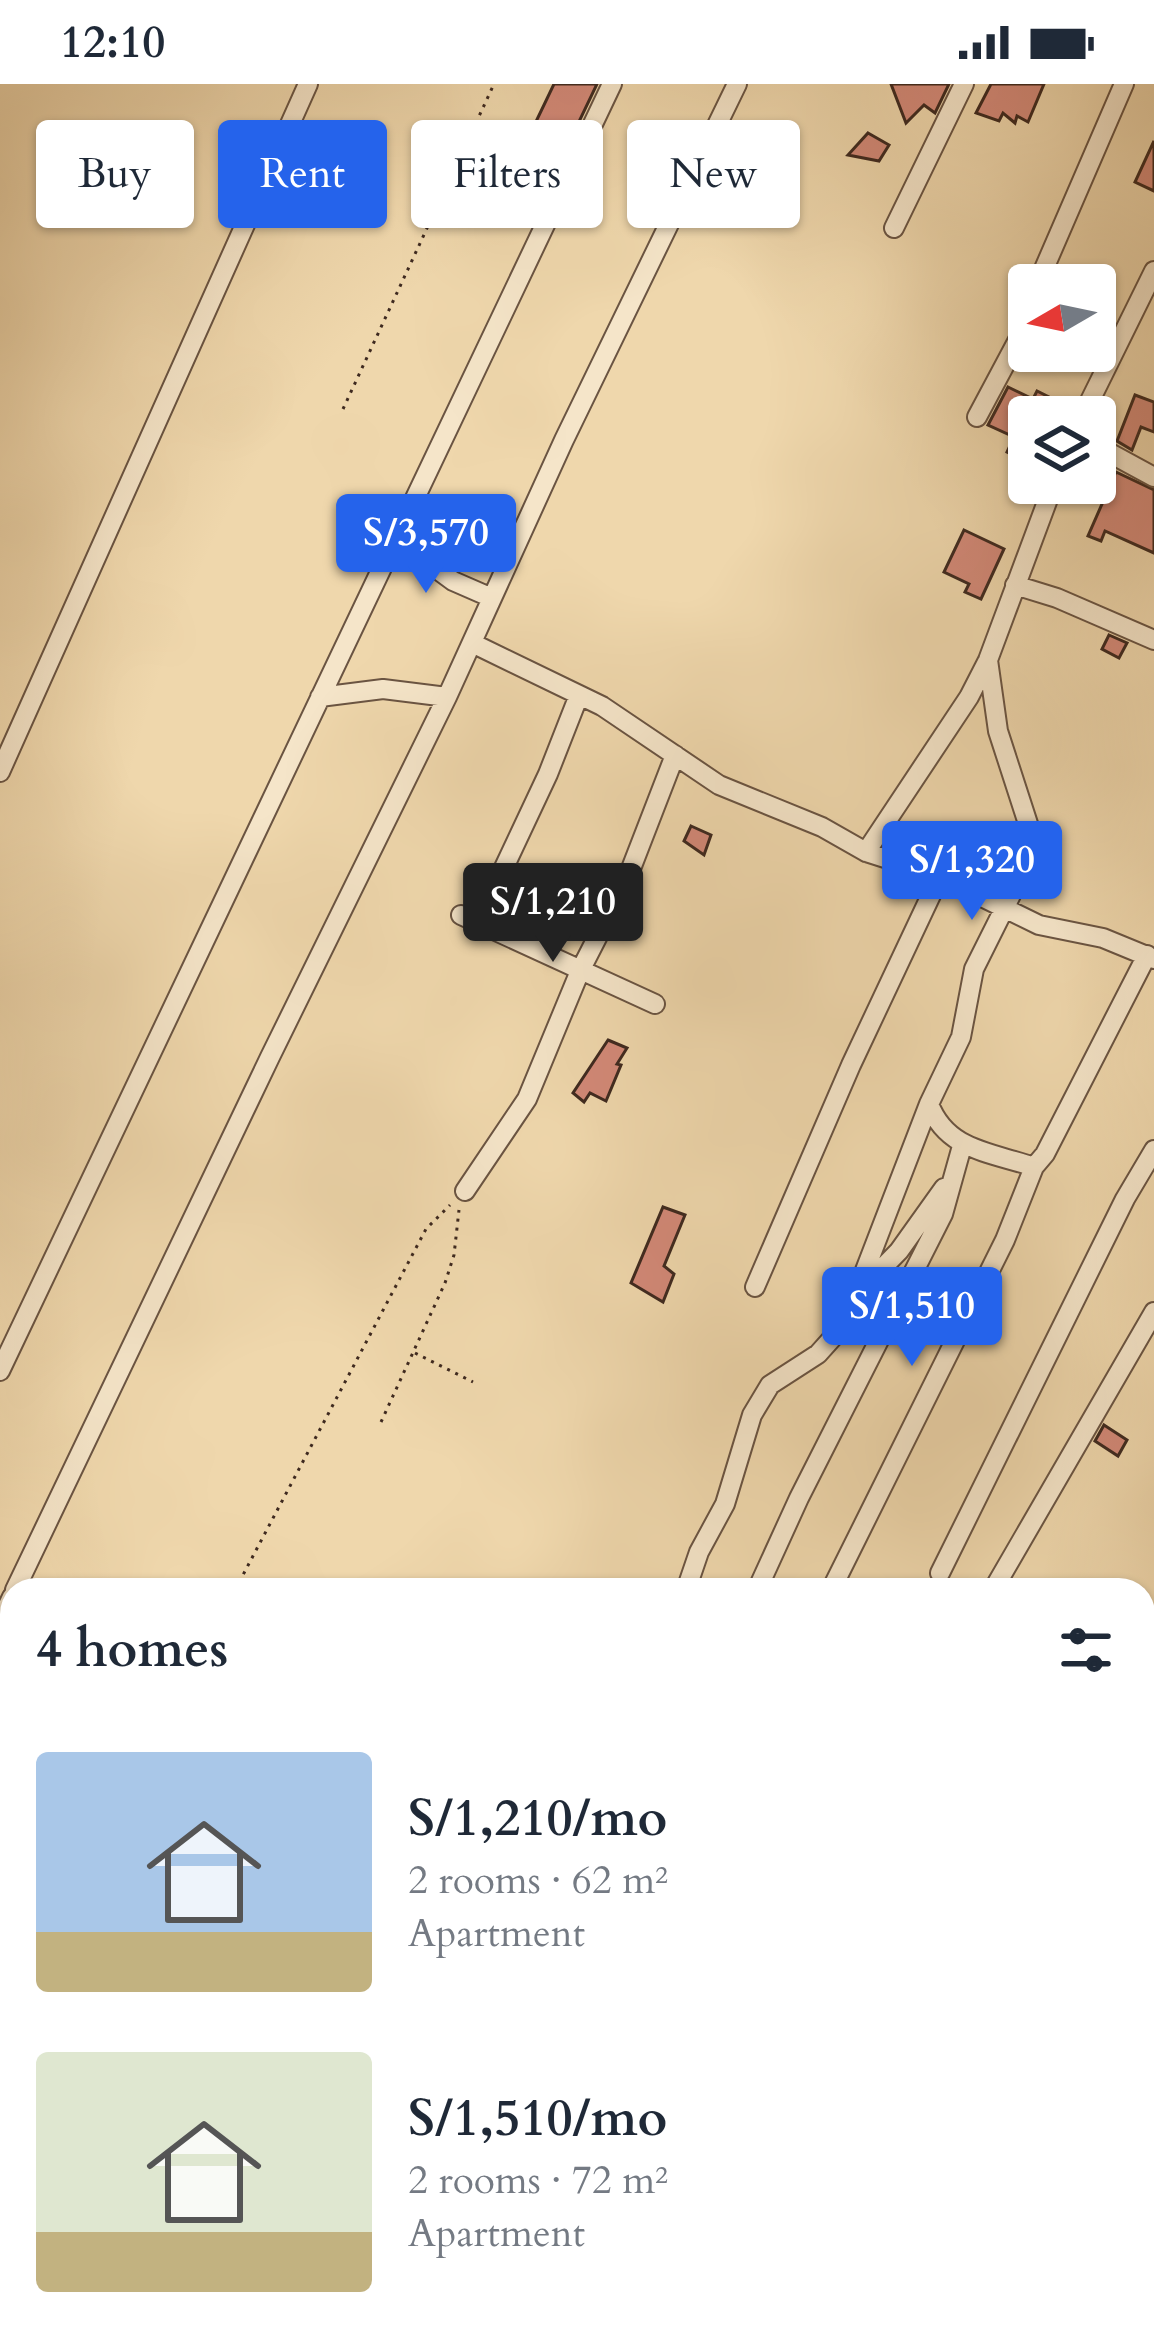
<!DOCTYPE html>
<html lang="en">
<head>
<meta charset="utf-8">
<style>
  :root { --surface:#fff; --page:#f2f2f3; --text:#1f2937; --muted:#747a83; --accent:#2563eb }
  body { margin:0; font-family:Cardo,serif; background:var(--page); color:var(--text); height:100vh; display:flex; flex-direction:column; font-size:45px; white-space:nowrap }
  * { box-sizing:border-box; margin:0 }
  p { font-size:39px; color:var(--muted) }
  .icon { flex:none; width:66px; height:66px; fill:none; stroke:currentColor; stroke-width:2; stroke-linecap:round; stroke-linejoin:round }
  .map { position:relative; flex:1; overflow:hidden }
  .side { position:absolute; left:0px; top:1494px; width:1155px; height:768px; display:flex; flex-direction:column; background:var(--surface); border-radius:36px 36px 0 0; box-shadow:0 3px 9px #0004 }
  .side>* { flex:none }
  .hud { position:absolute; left:36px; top:36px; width:1083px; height:108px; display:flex; gap:24px }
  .needle { width:78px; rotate:261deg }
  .fabs { position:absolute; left:1008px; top:180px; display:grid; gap:24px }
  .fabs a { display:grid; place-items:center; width:108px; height:108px; border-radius:12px; background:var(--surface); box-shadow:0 3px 9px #0004; font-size:60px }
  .price { position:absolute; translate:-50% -102px; padding:0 27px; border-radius:12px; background:var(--accent); color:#fff; font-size:39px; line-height:78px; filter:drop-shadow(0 3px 6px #0008) }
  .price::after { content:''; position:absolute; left:50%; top:72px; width:36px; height:27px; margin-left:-18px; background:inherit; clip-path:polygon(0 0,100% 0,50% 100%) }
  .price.active { background:#222; color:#fff }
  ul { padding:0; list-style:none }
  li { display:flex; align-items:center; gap:36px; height:300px; padding:0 36px }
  li span { display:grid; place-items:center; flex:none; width:336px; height:240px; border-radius:12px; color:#555 }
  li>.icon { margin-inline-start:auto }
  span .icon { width:144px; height:144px; fill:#fffc; stroke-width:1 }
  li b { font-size:51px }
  h2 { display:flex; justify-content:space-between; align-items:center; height:144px; padding:0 36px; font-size:51px }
  .tag { padding:0 42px; border-radius:12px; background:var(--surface); box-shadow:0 3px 9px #0004; font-size:42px; line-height:108px }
  .tag.active { background:var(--accent); color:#fff }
  .status { display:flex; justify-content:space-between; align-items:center; height:84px; padding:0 60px; background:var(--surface); direction:ltr }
  .status svg { height:33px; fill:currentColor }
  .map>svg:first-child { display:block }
</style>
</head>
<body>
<div class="status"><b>12:10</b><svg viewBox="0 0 49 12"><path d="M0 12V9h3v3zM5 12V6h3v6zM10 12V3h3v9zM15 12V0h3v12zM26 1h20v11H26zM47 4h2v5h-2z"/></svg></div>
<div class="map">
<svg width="1154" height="2262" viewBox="0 0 1154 2262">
  <rect width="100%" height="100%" fill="#efd7ac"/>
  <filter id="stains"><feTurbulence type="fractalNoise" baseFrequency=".00167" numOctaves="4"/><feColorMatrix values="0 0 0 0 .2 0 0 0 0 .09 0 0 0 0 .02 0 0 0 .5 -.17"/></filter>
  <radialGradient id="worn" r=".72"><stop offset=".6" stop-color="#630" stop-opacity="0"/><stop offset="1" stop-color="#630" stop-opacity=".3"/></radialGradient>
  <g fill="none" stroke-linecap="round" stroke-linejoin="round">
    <!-- canal -->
    <path stroke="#9abaa7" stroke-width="18" d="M 1143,1822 L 1154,1821
      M 0,1887 L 12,1885"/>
  </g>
  <!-- building -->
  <path fill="#d38978" stroke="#3e291f" stroke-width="3" d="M 554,0 L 597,0 L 532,136 L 497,119 Z
    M 891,0 L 949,0 L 935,29 L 924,21 L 906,39 Z
    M 991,0 L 1044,0 L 1028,38 L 1017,32 L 1015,39 L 1003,29 L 999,37 L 976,29 Z
    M 868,49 L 889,61 L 879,77 L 848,71 Z
    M 1154,57 L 1154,107 L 1135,98 Z
    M 1008,303 L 1033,315 L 1037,307 L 1071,324 L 1069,333 L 1029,333 L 1029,379 L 1007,368 L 1014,353 L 988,341 Z
    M 1135,311 L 1154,318 L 1154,348 L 1141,343 L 1132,366 L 1117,357 Z
    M 1116,388 L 1154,406 L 1154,469 L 1105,447 L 1101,457 L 1088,452 Z
    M 964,446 L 1004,465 L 981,515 L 965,508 L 969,500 L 944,488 Z
    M 1109,551 L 1127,559 L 1119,574 L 1102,565 Z
    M 691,742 L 711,751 L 704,771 L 684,757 Z
    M 608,956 L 627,964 L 617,980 L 621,981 L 606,1017 L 590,1009 L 584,1018 L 573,1009 Z
    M 663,1123 L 685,1131 L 664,1182 L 674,1190 L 663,1218 L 631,1199 Z
    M 1104,1341 L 1127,1356 L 1118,1372 L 1095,1357 Z"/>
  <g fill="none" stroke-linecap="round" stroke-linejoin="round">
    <defs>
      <path id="minor" d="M 894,144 L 964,0
        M 1037,201 L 1124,0
        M 977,333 L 1018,256 L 1029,225
        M 1082,333 L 1154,187
        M 1095,361 L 1154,393
        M 396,455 L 453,497 L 492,514
        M 1015,501 L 1057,514 L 1154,556
        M 472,559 L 602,622 L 719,701 L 822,743 L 866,768 L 935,790 L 1039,841 L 1103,854 L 1154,875
        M 320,613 L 383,605 L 447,613
        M 0,688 L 308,0
        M 866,768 L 969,613 L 988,576 L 1054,399
        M 461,831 L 655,920
        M 478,839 L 548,690 L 579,611
        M 929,1020 C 947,1067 991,1068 1034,1083
        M 465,1107 L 527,1015 L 580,887 L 627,795 L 675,671
        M 755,1203 L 851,981 L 940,792
        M 859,1208 L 899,1167 L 944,1104
        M 0,1287 L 612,0
        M 940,1489 L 1125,1115 L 1154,1066
        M 15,1506 L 270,973 L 447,613 L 564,356 L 737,0
        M 686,1506 L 699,1468 L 725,1420 L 752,1331 L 770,1301 L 818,1270 L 844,1241 L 929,1020 L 961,953 L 974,885 L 1029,775 L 1031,749 L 998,647 L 988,576
        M 757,1506 L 799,1414 L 943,1130 L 962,1062
        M 831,1506 L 1005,1156 L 1034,1083 L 1045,1070 L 1147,871
        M 993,1506 L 1154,1228
        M 0,1538 L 12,1513
        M 374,2262 L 380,2250"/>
    </defs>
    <!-- minor casing -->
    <use href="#minor" stroke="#6a5442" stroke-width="22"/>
    <!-- path -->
    <path stroke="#3e291f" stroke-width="3" stroke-dasharray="3 6" stroke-linecap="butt" d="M 343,325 L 494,0
      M 415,1269 L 473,1298
      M 381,1338 L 445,1199 L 454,1171 L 459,1126
      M 235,1506 L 426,1145 L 450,1121
      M 1143,1788 L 1154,1787
      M 1143,1841 L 1154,1841
      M 0,1855 L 12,1853
      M 1143,1876 L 1154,1876
      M 0,1914 L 12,1913
      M 466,2250 L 469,2262
      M 1038,2262 L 1040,2250"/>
    <!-- minor -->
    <use href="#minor" stroke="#f5e5c9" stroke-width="18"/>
  </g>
  <rect width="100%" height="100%" filter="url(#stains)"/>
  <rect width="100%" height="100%" fill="url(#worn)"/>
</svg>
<div class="fabs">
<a><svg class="needle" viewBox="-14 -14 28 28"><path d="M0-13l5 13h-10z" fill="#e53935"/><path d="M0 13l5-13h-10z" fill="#747a83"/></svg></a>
<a><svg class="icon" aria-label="layers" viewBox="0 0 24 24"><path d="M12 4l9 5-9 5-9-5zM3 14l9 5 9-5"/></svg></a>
</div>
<b class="price" style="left:426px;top:512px">S/3,570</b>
<b class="price" style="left:972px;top:839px">S/1,320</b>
<b class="price active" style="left:553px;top:881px">S/1,210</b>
<b class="price" style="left:912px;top:1285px">S/1,510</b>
<div class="hud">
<a class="tag">Buy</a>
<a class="tag active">Rent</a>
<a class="tag">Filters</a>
<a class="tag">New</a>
</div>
<section class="side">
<h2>4 homes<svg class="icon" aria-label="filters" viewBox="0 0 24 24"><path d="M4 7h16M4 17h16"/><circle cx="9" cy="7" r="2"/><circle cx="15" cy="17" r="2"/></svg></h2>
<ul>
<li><span style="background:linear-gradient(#a9c7e8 75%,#c2b280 0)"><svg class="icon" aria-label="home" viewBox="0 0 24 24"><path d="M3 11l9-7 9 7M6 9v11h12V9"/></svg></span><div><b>S/1,210/mo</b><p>2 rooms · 62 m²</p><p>Apartment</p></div></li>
<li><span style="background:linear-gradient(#dfe7d0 75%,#c2b280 0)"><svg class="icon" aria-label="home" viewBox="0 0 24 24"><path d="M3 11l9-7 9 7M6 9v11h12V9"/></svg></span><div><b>S/1,510/mo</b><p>2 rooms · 72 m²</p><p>Apartment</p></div></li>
</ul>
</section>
</div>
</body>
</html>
